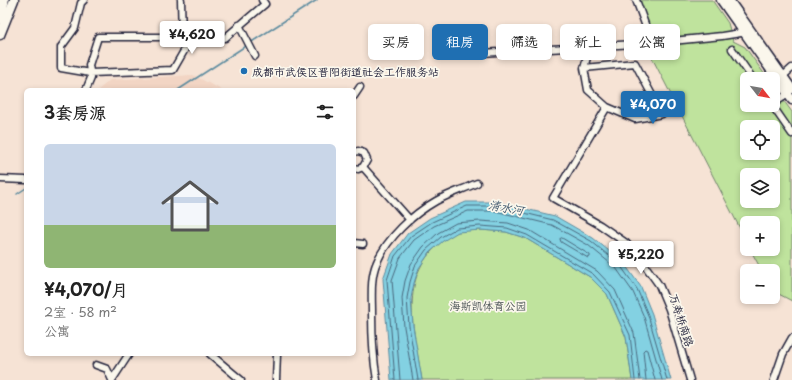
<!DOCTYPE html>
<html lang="zh">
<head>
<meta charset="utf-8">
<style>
  :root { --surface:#fff; --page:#f2f2f2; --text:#222; --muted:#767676; --accent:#1f6fb2 }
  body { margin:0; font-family:"Playpen Sans","LXGW WenKai TC",sans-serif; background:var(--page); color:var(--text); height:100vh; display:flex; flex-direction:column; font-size:15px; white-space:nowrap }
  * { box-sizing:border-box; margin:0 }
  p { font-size:13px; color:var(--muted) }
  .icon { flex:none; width:22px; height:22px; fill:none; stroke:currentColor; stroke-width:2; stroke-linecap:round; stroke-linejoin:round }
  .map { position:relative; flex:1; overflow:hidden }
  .panel { position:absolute; left:24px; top:88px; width:332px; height:268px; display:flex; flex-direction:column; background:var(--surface); border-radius:6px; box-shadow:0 2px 6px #0003 }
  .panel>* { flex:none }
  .banner { position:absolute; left:368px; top:24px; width:364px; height:36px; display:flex; gap:8px }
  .needle { width:26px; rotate:121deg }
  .buttons { position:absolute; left:740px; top:72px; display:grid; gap:8px }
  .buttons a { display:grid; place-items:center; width:40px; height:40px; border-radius:6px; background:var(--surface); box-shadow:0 2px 6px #0003; font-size:20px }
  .price { position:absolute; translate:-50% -34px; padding:0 9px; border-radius:4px; background:#fff; color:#222; font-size:13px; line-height:26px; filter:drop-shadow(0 1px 2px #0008) }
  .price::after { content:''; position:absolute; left:50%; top:24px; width:12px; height:9px; margin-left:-6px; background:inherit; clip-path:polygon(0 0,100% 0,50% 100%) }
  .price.active { background:var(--accent); color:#fff }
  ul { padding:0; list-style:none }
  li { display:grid; align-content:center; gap:8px; height:212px; padding:0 20px }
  li span { display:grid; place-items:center; height:124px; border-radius:6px; color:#555 }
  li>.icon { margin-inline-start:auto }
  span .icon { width:72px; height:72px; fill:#fffc; stroke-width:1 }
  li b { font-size:17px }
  h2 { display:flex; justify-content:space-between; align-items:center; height:48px; padding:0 20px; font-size:17px }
  .chip { padding:0 14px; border-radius:6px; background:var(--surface); box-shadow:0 2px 6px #0003; font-size:14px; line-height:36px }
  .chip.active { background:var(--accent); color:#fff }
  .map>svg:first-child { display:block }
</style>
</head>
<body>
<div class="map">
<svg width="792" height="380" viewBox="0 0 792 380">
  <rect width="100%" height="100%" fill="#f6e3d5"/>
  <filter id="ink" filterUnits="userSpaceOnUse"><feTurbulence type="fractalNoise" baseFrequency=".025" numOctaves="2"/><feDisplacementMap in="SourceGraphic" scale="8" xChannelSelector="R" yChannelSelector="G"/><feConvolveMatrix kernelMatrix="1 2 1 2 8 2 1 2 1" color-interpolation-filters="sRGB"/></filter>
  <g filter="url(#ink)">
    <!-- built -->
    <path fill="#f2d5c4" d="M 193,75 L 222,90 L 98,90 L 110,80 Z"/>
    <!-- green -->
    <path fill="#bfe39d" stroke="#70826c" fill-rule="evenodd" d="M 639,0 L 712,0 L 728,23 L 733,41 L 745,47 L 768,79 L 747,79 L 747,105 L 773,105 L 773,86 L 792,112 L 792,301 L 773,291 L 773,271 L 762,271 L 750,249 L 773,249 L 773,223 L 747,223 L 747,242 L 647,48 L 657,46 ZM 747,127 L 773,127 L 773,153 L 747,153 ZM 747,175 L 773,175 L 773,201 L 747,201 Z
      M 480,230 L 506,232 L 525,238 L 590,277 L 607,294 L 626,337 L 632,380 L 422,380 C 415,336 398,281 436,247 C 442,241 450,234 458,232 C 465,230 473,230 480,230 Z"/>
    <!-- water -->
    <path fill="#83d1e2" stroke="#5c8b9f" d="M 466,202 L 496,202 L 555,216 L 593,238 L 623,262 L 641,287 L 652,314 L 671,380 L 632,380 L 626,337 L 607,294 L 590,277 L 525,238 L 506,232 L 480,230 L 458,232 L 443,241 L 430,252 L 419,268 L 414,283 L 411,298 L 413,326 L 422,380 L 391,380 L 383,279 L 392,254 L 408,233 L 430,218 Z"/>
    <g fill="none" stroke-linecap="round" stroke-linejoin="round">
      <!-- shore -->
      <path stroke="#49687e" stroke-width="1" d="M 562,238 L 590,255 L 590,257 L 588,258 L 561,242 L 560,239 Z
        M 395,380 L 387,280 L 395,256 L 411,236 L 432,222 L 467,206 L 496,206 L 553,220 L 591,241 L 620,265 L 637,289 L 648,315 L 667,380
        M 400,380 L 392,280 L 400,258 L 414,240 L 434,226 L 468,211 L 495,211 L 552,225 L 588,245 L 616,268 L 633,292 L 644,317 L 662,380
        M 413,380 L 404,327 L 402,298 L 405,281 L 411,264 L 423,247 L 438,233 L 456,223 L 480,221 L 508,223 L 529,230 L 597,271 L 615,290 L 634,333 L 640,380
        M 418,380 L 409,326 L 407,298 L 410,282 L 415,266 L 426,250 L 441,237 L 457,228 L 480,226 L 507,228 L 527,235 L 593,274 L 610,292 L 630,335 L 635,380
        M 646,380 L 643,351 L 645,349 L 647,350 L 655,380"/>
      <!-- stream -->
      <path stroke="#5c8b9f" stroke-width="1.5" d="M 250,43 L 317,0
        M 178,90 L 247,45
        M 17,194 L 26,188"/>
      <defs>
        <path id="street" d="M 84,0 L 81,3 L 75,28 L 61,47 L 61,68 L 90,73 L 173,70 L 192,37 L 225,38 L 265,4 L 262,0
          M 181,0 L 182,37
          M 636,0 L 652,43
          M 239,25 L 255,56
          M 732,49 L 753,79
          M 465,54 L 652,43 L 722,36 L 747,32
          M 584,68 L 635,63 L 662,114 L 635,119 L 607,107 L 588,90 L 584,68 L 590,47
          M 781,78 L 792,68
          M 86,90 L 91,78 L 89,65 L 98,37 L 192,37
          M 354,96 L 360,87
          M 773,104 L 788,94
          M 772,105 L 792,134
          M 607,107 L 553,198 L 600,225 L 626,243 L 644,264 L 659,285 L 669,309 L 690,380
          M 354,152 L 358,151 L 364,153 L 367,160 L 363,167 L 358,169 L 354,168
          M 363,167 L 410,220
          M 0,179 L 26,180
          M 354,243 L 363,244
          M 210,354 L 241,380
          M 96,365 L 107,369 L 112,380
          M 112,380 L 129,354
          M 276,380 L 277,354
          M 377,380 C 373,358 372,336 372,313 C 372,297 370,277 377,262 C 387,238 413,214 436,201 C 449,194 464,189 477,183
          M 774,380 L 783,354 L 792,338"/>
        <path id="secondary" d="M 721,0 L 792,100
          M 729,0 L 792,89
          M 0,35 L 14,0"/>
        <path id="highway" d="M 0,18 L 3,0"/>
      </defs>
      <!-- street casing -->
      <use href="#street" stroke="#22223b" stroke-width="9"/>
      <!-- secondary casing -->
      <use href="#secondary" stroke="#22223b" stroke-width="11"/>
      <!-- highway casing -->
      <use href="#highway" stroke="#22223b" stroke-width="14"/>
      <!-- street -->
      <use href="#street" stroke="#fbf7ec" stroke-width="6"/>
      <!-- secondary -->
      <use href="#secondary" stroke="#fbf7ec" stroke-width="8"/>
      <!-- highway -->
      <use href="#highway" stroke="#fbf7ec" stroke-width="11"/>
    </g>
  </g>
  <!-- markers -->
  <circle fill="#1f6fb2" stroke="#fbf7ec" stroke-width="1.5" cx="244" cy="71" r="4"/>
  <g text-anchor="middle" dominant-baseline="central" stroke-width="3.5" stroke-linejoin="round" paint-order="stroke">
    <!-- poi labels -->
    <g font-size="11" fill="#22223b" stroke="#fbf7ec" text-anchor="start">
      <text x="252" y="71">成都市武侯区晋阳街道社会工作服务站</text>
    </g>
    <!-- park labels -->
    <g font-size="11" fill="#495254" stroke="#fbf7ec">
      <text x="488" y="305">海斯凯体育公园</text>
    </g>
    <!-- street labels -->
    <g font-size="11" fill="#22223b" stroke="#fbf7ec">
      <text transform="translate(682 320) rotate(72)">万寿桥南路</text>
    </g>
    <!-- water labels -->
    <g font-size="12" font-style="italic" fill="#3f576d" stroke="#fbf7ec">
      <text transform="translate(506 207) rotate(10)">清水河</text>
    </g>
  </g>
</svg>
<div class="buttons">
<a><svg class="needle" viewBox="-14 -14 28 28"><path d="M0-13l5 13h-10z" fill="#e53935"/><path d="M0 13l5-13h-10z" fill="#767676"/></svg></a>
<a><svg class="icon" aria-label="locate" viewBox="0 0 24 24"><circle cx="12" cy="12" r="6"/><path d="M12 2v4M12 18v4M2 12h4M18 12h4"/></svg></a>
<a><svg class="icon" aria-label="layers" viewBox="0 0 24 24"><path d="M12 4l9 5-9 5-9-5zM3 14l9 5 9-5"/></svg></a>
<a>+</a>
<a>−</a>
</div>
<b class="price" style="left:192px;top:55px">¥4,620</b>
<b class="price active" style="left:653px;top:125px">¥4,070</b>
<b class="price" style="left:641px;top:275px">¥5,220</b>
<div class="banner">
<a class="chip">买房</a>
<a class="chip active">租房</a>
<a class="chip">筛选</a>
<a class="chip">新上</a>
<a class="chip">公寓</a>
</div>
<section class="panel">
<h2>3套房源<svg class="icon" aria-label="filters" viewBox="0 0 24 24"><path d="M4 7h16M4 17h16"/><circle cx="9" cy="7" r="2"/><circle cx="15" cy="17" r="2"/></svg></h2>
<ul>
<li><span style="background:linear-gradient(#c9d6e8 65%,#8fb573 0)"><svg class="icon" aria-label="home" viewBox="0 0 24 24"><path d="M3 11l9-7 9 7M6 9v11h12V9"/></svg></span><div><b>¥4,070/月</b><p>2室 · 58 m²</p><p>公寓</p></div></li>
</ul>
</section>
</div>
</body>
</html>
